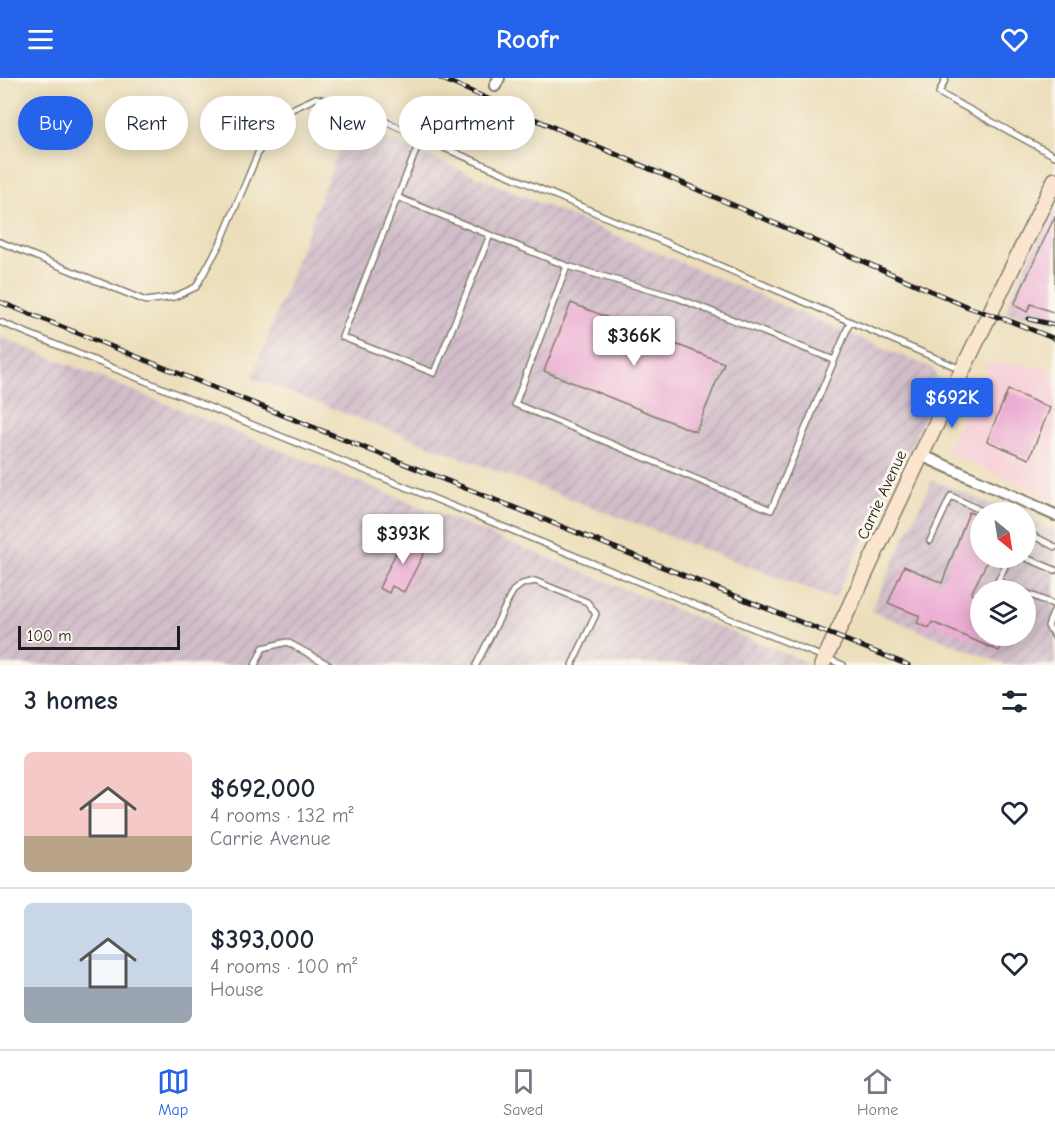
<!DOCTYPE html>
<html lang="en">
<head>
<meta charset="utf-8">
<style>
  :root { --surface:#fff; --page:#f2f2f3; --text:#1f2937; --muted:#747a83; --line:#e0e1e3; --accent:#2563eb }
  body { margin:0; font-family:"Comic Neue",sans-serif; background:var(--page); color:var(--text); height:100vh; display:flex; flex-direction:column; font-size:22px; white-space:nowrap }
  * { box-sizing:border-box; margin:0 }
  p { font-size:20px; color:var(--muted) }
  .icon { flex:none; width:33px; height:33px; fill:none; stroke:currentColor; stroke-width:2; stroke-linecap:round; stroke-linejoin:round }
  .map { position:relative; height:587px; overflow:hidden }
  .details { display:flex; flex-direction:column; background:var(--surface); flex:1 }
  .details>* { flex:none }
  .banner { position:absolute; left:18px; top:18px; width:600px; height:54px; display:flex; gap:12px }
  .needle { width:39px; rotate:150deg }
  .controls { position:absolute; left:970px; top:424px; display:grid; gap:12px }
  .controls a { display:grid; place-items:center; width:66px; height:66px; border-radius:50%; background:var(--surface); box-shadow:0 3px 15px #0003; font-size:30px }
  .scale { position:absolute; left:18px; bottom:15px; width:162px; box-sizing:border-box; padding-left:6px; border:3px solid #1c1c1c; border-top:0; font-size:16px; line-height:21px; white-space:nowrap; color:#1c1c1c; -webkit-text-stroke:4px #fbf7ec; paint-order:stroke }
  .price { position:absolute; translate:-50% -51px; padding:0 14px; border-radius:6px; background:#fff; color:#222; font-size:20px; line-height:39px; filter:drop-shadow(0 2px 3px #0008) }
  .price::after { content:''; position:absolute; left:50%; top:36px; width:18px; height:14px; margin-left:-9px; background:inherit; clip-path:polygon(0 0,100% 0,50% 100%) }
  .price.current { background:var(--accent); color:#fff }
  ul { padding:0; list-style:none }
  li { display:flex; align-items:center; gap:18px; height:150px; padding:0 24px }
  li+li { border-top:2px solid var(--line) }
  li span { display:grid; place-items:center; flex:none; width:168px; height:120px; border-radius:9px; color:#555 }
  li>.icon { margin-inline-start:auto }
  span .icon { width:72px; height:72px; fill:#fffc; stroke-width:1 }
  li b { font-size:26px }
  h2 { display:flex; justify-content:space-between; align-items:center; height:72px; padding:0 24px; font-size:26px }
  .tag { padding:0 21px; border-radius:27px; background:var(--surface); box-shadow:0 3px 15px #0003; font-size:21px; line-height:54px }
  .tag.current { background:var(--accent); color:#fff }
  header { display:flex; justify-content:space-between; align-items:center; height:78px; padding:0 24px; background:var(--accent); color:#fff; font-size:27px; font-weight:700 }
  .tab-bar { display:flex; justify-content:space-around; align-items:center; height:84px; border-top:2px solid var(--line); background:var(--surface); font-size:16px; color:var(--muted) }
  .tab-bar a { display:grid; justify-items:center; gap:3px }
  .tab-bar .current { color:var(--accent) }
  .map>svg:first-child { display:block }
</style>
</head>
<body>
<header><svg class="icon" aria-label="menu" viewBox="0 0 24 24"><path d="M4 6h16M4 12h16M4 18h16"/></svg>Roofr<svg class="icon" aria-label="heart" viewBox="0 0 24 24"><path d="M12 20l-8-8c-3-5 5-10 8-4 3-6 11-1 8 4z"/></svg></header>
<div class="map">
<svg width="1055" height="587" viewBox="0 0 1055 587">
  <defs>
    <pattern id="industrial-furrows" width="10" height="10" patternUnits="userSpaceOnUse" patternTransform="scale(1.5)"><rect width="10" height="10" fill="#d1bdc9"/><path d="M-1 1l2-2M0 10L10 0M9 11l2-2" fill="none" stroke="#b3a2ac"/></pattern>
  </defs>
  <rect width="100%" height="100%" fill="#fbf7ec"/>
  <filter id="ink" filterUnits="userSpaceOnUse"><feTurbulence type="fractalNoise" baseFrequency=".0167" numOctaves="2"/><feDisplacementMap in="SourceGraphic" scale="12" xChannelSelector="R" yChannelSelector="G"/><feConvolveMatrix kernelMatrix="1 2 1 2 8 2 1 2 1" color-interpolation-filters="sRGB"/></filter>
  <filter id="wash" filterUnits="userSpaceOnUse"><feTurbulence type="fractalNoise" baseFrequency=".008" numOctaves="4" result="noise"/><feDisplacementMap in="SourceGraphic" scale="24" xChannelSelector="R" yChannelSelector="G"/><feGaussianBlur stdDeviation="1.35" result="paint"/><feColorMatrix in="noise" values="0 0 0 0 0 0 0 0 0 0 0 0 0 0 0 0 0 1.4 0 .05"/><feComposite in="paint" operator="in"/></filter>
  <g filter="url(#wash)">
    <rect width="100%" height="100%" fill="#ecdeba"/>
    <!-- built -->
    <path fill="#f6cfd7" d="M 988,284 L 1018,286 L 1055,293 L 1055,422 L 946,374 Z"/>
    <!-- industrial -->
    <path fill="url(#industrial-furrows)" fill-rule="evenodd" d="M 349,45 L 932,290 L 939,301 L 940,309 L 834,521 L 252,300 Z
      M 1055,128 L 1055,245 L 1006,234 L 1013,214 Z
      M 0,259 L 811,586 L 0,587 Z
      M 932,402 L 1011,435 L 981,435 L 981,480 L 1026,480 L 1026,441 L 1055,454 L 1055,587 L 1006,587 L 871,533 ZM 981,513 L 1026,513 L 1026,558 L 981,558 Z"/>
    <g id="blocks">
      <!-- building -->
      <path fill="#ebadd3" d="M 1055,138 L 1055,235 L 1031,226 L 1027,234 L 1014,227 Z
        M 571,225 L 724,285 L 696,354 L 544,293 Z
        M 1008,312 L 1050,330 L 1029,381 L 987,363 Z
        M 969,434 L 981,439 L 981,480 L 989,480 L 971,516 L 981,521 L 981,558 L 1006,558 L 999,573 L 932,544 L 929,550 L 917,545 L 920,538 L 888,525 L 904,488 L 942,505 Z
        M 404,458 L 427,469 L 404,514 L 392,508 L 389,515 L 379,510 Z"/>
    </g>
  </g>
  <g filter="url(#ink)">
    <use href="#blocks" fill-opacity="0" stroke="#847d6b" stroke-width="1.5"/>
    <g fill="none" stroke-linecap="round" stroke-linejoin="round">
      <defs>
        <path id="lane" d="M 946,0 L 939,15 L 1055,78
          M 421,60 L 342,259 L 434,295 L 490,157 L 567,188
          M 397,119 L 490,157
          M 0,164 L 146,223 L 174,219 L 196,209 L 220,166 L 269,49 L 292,31 L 316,20 L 359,31 L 421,60 L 961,291
          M 0,244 L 843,587
          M 834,282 L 678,220 L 567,188 L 515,326 L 771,432 L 842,264 L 850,244
          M 1026,454 L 1055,469
          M 930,463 L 951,418 L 986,435
          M 1009,480 L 998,503 L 1021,513
          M 1026,480 L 1055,492
          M 1026,515 L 1055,527
          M 1055,530 L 1048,548 L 1055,559
          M 255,587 L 263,570 L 287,564 L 329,587
          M 476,587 L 513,513 L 522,506 L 535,503 L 587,524 L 596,536 L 572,587"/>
        <path id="street" d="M 495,8 L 499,0
          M 921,377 L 1055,437"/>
        <path id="secondary" d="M 822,587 L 921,377 L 1055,102"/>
      </defs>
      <!-- lane casing -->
      <use href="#lane" stroke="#847d6b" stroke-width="8"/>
      <!-- street casing -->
      <use href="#street" stroke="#847d6b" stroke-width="14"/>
      <!-- secondary casing -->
      <use href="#secondary" stroke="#847d6b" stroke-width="18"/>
      <!-- lane -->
      <use href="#lane" stroke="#fff" stroke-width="5"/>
      <!-- street -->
      <use href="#street" stroke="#fff" stroke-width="10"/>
      <!-- secondary -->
      <use href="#secondary" stroke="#fce5cf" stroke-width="15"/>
      <defs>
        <path id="rail" d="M 440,0 L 968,229 L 1010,243 L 1055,261
          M 0,224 L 908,587
          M 1029,241 L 1055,247"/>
      </defs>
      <!-- rail casing -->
      <use href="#rail" stroke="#1c1c1c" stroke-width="5"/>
      <!-- rail -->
      <use href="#rail" stroke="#fbf7ec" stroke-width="3" stroke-dasharray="9" stroke-linecap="butt"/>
    </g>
  </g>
  <g text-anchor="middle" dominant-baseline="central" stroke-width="6" stroke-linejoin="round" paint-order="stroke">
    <!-- street labels -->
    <g font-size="16" fill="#1c1c1c" stroke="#fbf7ec">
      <text transform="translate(882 417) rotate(-65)">Carrie Avenue</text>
    </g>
  </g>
</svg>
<div class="controls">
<a><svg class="needle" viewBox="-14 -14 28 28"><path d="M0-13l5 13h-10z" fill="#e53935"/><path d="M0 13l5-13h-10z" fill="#747a83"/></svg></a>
<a><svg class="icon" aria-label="layers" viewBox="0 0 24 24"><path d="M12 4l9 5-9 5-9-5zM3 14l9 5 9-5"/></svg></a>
</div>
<div class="scale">100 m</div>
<b class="price" style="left:634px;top:289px">$366K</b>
<b class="price current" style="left:952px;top:351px">$692K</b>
<b class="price" style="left:403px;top:487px">$393K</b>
<div class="banner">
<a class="tag current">Buy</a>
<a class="tag">Rent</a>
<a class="tag">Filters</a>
<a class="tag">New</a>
<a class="tag">Apartment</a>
</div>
</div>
<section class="details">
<h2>3 homes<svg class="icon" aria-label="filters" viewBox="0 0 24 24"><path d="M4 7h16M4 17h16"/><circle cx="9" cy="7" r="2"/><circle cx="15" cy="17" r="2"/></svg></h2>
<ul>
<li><span style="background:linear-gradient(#f6c9c9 70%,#b9a48a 0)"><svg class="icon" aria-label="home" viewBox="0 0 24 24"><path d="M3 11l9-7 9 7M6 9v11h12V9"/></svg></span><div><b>$692,000</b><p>4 rooms · 132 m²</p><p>Carrie Avenue</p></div><svg class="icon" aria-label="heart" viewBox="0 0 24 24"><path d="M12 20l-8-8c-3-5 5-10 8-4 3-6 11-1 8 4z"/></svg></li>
<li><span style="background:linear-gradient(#c9d6e8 70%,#9aa5b1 0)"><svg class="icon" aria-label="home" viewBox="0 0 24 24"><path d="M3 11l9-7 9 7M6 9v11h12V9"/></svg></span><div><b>$393,000</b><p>4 rooms · 100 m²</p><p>House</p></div><svg class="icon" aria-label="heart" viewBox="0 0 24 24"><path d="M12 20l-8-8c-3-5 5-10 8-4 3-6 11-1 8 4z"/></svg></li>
</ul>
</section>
<nav class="tab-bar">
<a class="current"><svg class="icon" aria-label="map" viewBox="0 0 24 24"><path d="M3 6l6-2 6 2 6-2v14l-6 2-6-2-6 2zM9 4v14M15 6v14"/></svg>Map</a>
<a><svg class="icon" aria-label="saved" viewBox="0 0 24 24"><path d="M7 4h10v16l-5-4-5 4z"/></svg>Saved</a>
<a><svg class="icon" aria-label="home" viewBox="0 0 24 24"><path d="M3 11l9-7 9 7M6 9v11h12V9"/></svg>Home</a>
</nav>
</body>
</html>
